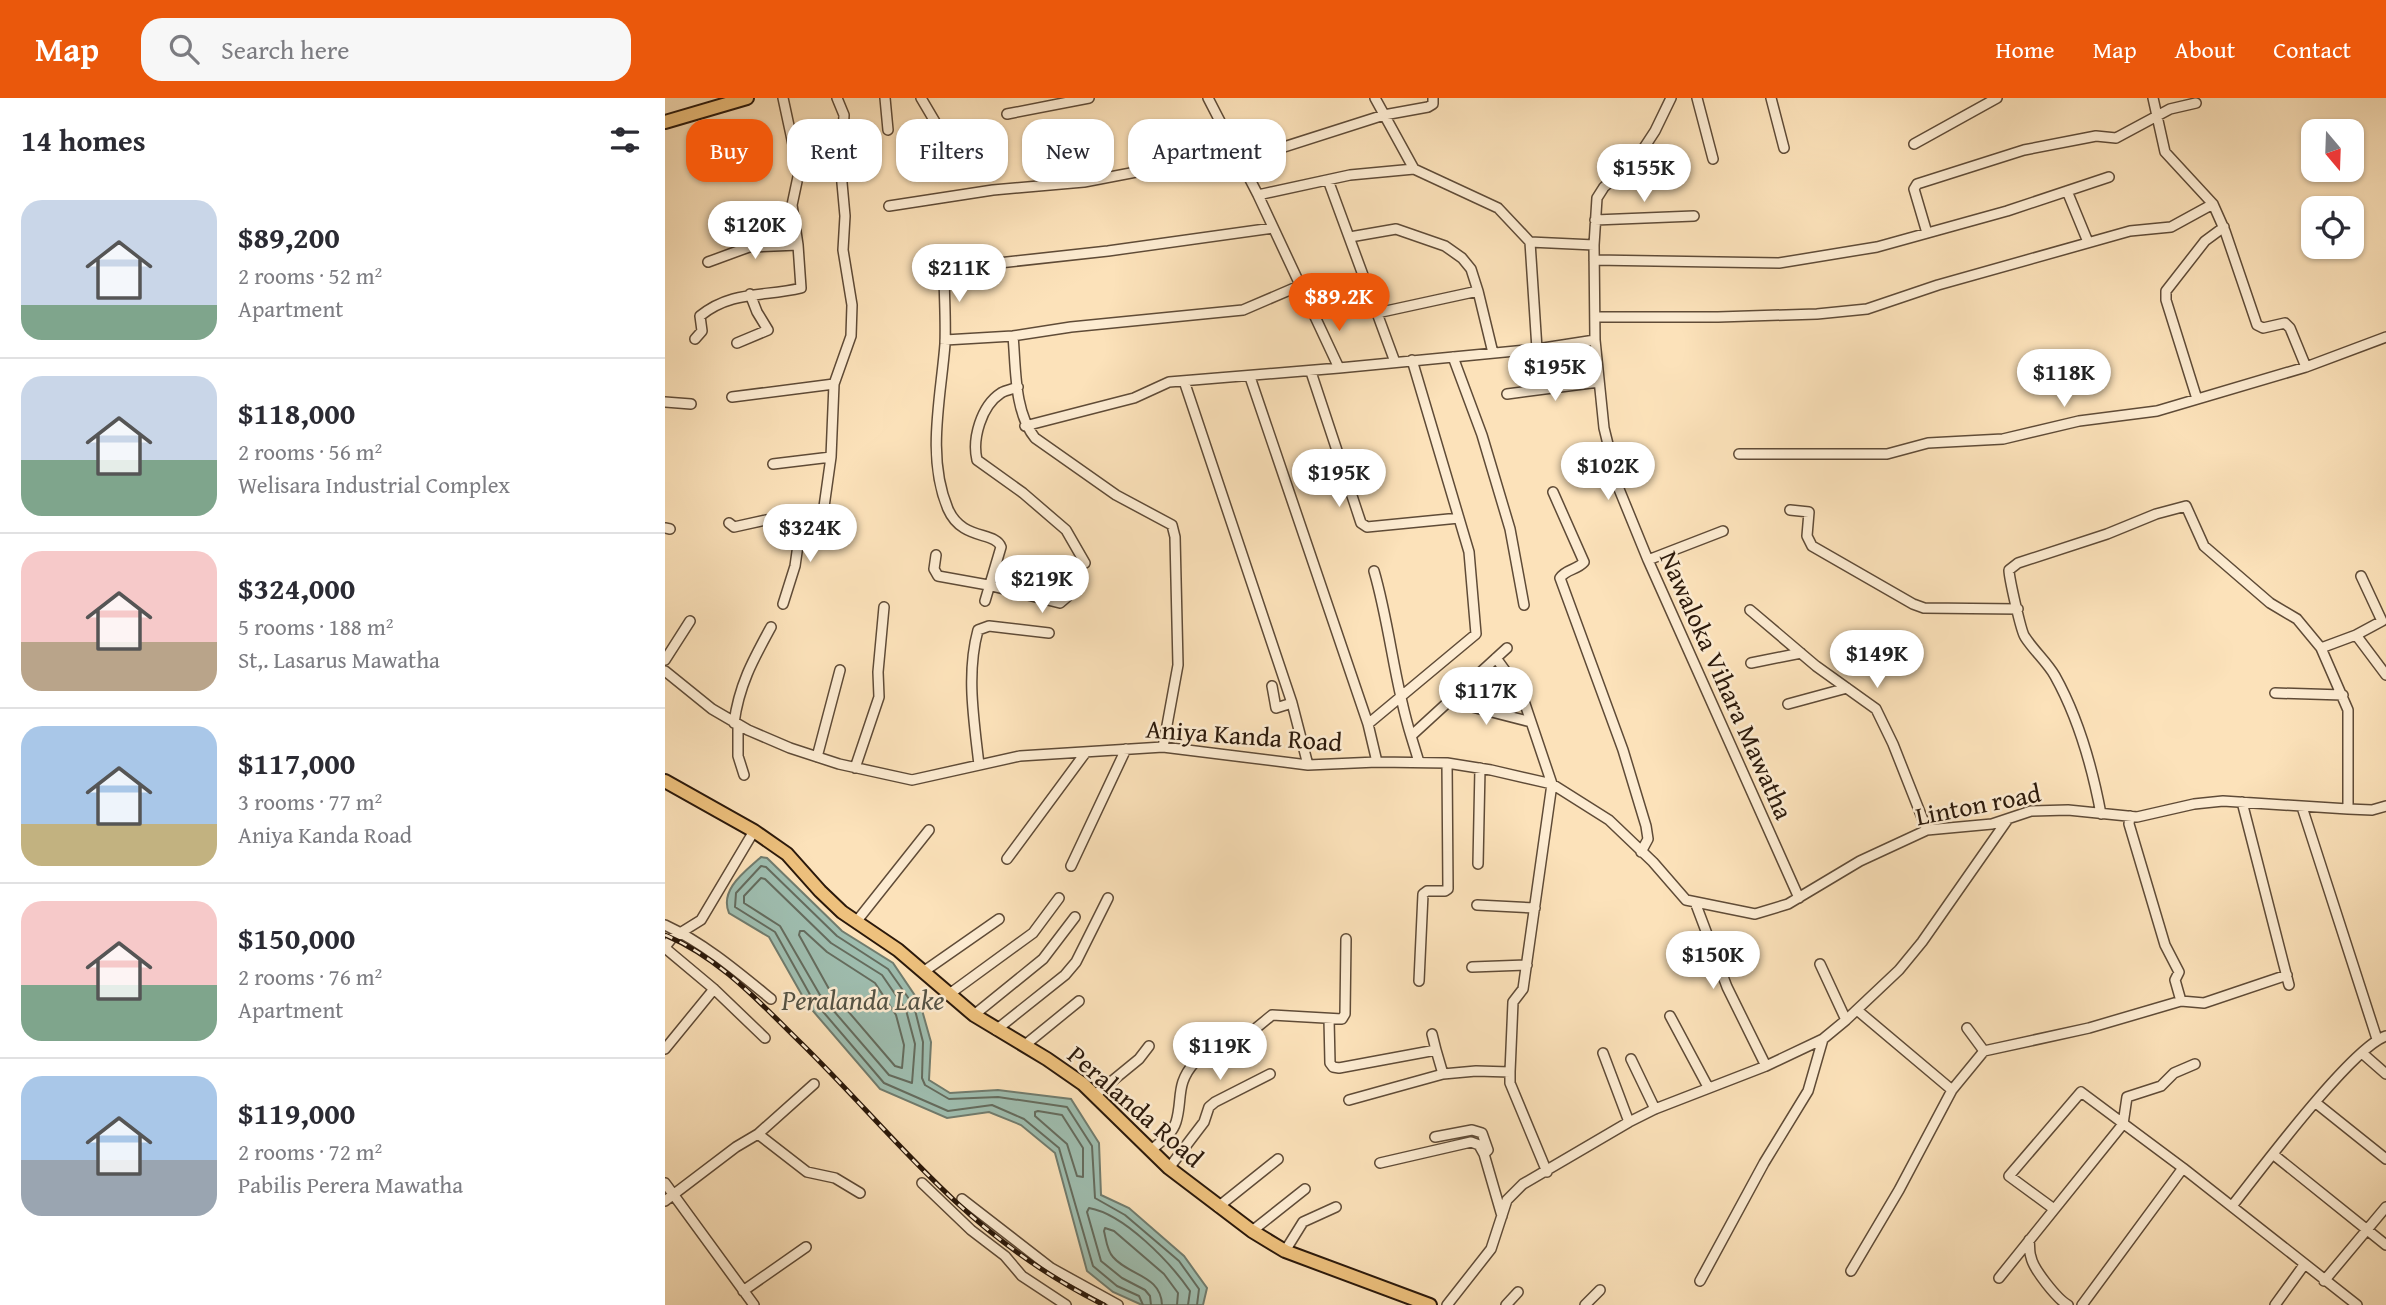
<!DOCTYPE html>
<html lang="en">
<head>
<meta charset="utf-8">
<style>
  :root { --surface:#fff; --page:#f7f7f7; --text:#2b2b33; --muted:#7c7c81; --line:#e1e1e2; --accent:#ea580c }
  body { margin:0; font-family:"Gentium Book Plus",serif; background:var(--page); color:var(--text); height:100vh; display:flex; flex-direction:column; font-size:26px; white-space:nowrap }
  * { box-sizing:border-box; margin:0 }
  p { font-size:23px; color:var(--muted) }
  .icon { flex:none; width:38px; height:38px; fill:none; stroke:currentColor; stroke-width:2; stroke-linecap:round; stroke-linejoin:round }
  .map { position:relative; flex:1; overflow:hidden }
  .side { display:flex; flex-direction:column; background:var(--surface); width:665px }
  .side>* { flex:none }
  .hud { position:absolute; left:21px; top:21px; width:665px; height:63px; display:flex; gap:14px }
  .needle { width:46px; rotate:161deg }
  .controls { position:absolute; left:1636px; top:21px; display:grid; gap:14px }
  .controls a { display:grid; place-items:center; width:63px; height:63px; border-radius:14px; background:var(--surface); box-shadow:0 2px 5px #0004; font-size:35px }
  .price { position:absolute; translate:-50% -60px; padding:0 16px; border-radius:24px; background:#fff; color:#222; font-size:23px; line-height:46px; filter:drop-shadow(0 2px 4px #0008) }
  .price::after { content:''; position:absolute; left:50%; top:42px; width:21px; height:16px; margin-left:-10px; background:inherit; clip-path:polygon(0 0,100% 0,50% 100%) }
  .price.current { background:var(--accent); color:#fff }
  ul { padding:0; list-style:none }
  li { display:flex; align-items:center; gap:21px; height:175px; padding:0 21px }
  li+li { border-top:2px solid var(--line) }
  li span { display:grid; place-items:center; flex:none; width:196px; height:140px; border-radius:21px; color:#555 }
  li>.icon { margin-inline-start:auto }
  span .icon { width:84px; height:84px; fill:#fffc; stroke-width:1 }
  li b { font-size:30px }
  h2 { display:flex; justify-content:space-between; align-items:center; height:84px; padding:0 21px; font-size:30px }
  .pill { padding:0 24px; border-radius:21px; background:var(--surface); box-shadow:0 2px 5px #0004; font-size:24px; line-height:63px }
  .pill.current { background:var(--accent); color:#fff }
  header { display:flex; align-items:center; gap:42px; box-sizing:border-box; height:98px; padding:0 35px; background:var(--accent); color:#fff }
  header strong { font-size:33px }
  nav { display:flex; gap:38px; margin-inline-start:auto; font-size:24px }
  .search { width:490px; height:63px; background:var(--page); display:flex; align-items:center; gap:18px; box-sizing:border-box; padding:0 24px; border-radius:21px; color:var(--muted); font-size:26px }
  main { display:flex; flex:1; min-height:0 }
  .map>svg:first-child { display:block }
</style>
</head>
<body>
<header>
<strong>Map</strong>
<div class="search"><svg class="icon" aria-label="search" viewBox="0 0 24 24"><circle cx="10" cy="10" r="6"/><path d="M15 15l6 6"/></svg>Search here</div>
<nav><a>Home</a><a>Map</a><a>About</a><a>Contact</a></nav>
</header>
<main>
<section class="side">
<h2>14 homes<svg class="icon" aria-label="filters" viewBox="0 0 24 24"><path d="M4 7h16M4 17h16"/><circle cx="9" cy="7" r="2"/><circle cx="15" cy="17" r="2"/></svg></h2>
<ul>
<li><span style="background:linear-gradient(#c9d6e8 75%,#7fa58c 0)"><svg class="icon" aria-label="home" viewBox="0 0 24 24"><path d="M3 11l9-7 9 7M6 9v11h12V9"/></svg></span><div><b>$89,200</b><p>2 rooms · 52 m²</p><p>Apartment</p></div></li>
<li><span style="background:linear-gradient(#c9d6e8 60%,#7fa58c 0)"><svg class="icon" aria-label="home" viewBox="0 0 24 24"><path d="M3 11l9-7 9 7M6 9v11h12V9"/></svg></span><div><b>$118,000</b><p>2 rooms · 56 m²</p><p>Welisara Industrial Complex</p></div></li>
<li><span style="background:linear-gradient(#f6c9c9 65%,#b9a48a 0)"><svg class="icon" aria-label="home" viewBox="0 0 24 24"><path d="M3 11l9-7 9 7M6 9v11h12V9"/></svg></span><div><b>$324,000</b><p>5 rooms · 188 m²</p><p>St,. Lasarus Mawatha</p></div></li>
<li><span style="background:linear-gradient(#a9c7e8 70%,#c2b280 0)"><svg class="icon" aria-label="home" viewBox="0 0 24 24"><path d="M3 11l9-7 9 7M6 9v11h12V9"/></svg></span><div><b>$117,000</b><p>3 rooms · 77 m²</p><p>Aniya Kanda Road</p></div></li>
<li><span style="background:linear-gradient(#f6c9c9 60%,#7fa58c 0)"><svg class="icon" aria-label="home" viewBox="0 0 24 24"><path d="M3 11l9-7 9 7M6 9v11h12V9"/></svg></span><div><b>$150,000</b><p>2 rooms · 76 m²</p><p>Apartment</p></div></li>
<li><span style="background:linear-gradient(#a9c7e8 60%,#9aa5b1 0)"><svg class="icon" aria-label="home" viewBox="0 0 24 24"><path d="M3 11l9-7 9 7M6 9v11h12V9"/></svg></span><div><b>$119,000</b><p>2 rooms · 72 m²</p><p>Pabilis Perera Mawatha</p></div></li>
</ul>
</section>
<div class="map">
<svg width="1721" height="1207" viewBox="0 0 1721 1207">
  <rect width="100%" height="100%" fill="#fce2ba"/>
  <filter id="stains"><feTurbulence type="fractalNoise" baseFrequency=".00286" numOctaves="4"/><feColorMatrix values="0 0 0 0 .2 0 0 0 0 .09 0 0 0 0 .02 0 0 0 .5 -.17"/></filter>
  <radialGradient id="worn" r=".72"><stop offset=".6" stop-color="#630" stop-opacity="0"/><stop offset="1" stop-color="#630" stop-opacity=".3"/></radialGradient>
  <!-- water -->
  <path fill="#9fbeb0" stroke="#717c6e" stroke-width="2" d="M 96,759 L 102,760 L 177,833 L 228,865 L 255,905 L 266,944 L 264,982 L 285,995 L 333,992 L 406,1001 L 434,1045 L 436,1097 L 464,1110 L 519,1158 L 542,1190 L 538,1207 L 477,1207 L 448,1194 L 422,1173 L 390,1055 L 356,1027 L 324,1014 L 282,1020 L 215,991 L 142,906 L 104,839 L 64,815 C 54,791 81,773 96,759 Z"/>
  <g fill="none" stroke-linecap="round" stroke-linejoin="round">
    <!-- shore -->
    <path stroke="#656c5e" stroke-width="2" d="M 96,780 L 100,781 L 166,845 L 217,877 L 241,912 L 250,946 L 247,985 L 224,977 L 155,897 L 115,828 L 79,805 L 79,798 Z
      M 135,833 L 139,833 L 162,854 L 210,885 L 231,917 L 239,947 L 237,970 L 230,968 L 164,891 L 134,837 Z
      M 373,1013 L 397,1017 L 418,1050 L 418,1079 L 412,1078 L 402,1046 L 370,1018 L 370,1014 Z
      M 478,1207 L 474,1198 L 452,1188 L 428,1168 L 394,1050 L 359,1021 L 327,1007 L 283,1013 L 219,985 L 148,902 L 110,834 L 70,809 L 71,795 L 96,768 L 101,769 L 172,838 L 223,871 L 249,908 L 258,944 L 257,980 L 260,987 L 284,1001 L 333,999 L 402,1009 L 427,1048 L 430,1100 L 460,1117 L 514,1163 L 534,1191 L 532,1207
      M 486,1207 L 485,1198 L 480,1192 L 457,1180 L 436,1163 L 422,1114 L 424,1110 C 459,1116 505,1164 525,1193 L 523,1207
      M 497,1207 C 496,1177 464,1178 448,1159 C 442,1153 441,1141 439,1133 L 440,1130 L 449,1133 L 499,1176 L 513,1195 L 512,1207"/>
    <defs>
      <path id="minor" d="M 220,0 L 223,32
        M 256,0 L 279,39
        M 543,0 L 593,97 L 674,270 L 872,251 L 930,242
        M 710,0 L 749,71 L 833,110 L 865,144 L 929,147
        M 1006,0 L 990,33 L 971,62 L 939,89 L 932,100 L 929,147 L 930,242 L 939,330 L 954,391 L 983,462 L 1134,800
        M 1032,0 L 1048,61
        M 1106,0 L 1119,50
        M 1488,0 L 1500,54 L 1548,106 L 1560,133 L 1592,227 L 1598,230 L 1620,225 L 1625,230 L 1641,269
        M 342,16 L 424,0
        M 1249,46 L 1332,0
        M 575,63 L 719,17 L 763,9 L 768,6 L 768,0
        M 663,82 L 730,264
        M 1402,93 L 1423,144
        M 593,97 L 685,77 L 749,71
        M 224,108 L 328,92 L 419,84 L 570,55
        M 930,122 L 1029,118
        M 1262,135 L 1249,91 L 1252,86 L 1359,52 L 1431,38 L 1451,40 L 1505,11 L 1531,5
        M 685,139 L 731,131 L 780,148 L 797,160 L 806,171 L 813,193 L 828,255
        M 865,144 L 872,251
        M 929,162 L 1114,165 L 1212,149 L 1342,113 L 1444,79
        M 43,164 L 84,149 L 133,147
        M 712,215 L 813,193
        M 931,219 L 1053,219 L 1152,216 L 1202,211 L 1273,187 L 1465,133 L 1506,129 L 1548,106
        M 348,238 C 351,270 349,314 370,340 L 451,397 L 507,427 L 510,439 L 513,567 L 498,649
        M 30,241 L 37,233 L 35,218 C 67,192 100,199 136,190 L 133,147 L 127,107 L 134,74 L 118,0
        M 280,242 L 348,238 L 406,229 L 578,212 L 634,188
        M 72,245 L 103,232 L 92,214 L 85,196
        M 788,259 L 817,337 L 845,431 L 859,507
        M 646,274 L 696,425 L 702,429 L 794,420
        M 585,279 L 703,626 L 712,664
        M 519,283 L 627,605 L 643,667
        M 353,289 C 348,291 341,292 336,295 C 316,308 307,341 312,362 L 358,395 L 401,432 L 420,465
        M 842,296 L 934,284
        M 67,299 L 169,286
        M 1532,301 L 1501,202 L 1501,193 L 1540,143 L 1559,129
        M 0,304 L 26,306
        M 360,328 L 469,300 L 504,284 L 674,270
        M 1074,356 L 1222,356 L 1263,345 L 1338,341 L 1414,323 L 1492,313 L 1641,269 L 1721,239
        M 108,366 L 166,359
        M 888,394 L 919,464 C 912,472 901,471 895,480 L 958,652 L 981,728 L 983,741 L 976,754
        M 1125,412 L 1144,414 L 1142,438 L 1147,448 L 1248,506 L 1259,510 L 1353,511
        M 64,425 L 69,429 L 101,422 L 158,416 L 166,359 L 169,286 L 186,238 L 187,207 L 178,152 L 180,118 L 176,74 L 179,17 L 172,0
        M 0,430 L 5,431
        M 271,457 L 269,471 L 273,478 L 323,487 L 395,505 L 402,499 L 407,486
        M 983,462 L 1058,433
        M 709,473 C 725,528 729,584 746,638
        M 320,503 L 336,449 C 330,433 297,443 283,411 C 261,359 276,299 280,246 C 281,221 279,196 279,171 L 443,153 L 608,130
        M 118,506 L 130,468 L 137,419
        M 1085,512 L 1151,568 L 1211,611 L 1228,646 L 1262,732
        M 1691,537 L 1721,577
        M 1656,550 L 1691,537 L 1717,523 L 1696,478
        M 831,560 L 852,589 L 860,606 L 887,686 L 858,891 L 848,904 L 845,974 L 845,985 L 882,1074
        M 0,562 L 25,523
        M 1086,565 L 1136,555
        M 0,573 L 47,611 L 83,632 L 125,650 L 174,666 L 247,682 L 355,658 L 498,649 L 643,667 L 712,664 L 782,665 L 826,672 L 887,686 L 944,722 L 988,764 L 1021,802 L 1090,816 L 1123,806 L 1195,763 L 1262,732 L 1327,726 L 1366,713 L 1403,712 L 1472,719 L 1529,706 L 1558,703 L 1683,711 L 1707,712 L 1721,708
        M 607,588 L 611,610 L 627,605
        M 1610,595 L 1678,597
        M 784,603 L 866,624
        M 1123,606 L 1182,590
        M 69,625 C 74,587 88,562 106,529
        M 703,626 L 811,536 L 804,454 L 747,262
        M 73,627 L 73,658 L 79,677
        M 152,659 L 175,572
        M 754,664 L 746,638 L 842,550
        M 314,667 C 309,622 301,576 313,532 L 324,528 L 384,535
        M 190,670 L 214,599 L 213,574 L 219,509
        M 1577,704 L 1624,887
        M 1637,709 L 1712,941
        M 1436,716 C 1427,668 1414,621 1390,578 C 1382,564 1369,553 1360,539 C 1356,534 1344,479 1344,472 L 1353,465 L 1442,436 L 1491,416 L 1521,408 L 1539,448 L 1605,505 L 1632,521 L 1656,550 L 1683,612 L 1683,711
        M 1465,718 L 1464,726 L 1500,847 L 1514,874 L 1510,882 L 1516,903
        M 342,761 L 421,654
        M 813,766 L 815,670
        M 406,768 L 461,651
        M 1030,804 L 1062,889 L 1101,968
        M 812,807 L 870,810
        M 191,824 L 264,732
        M 0,827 C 39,845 73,874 106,901
        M 0,849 L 7,840 L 36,822 L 89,733
        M 0,850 L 49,891 L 100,940
        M 1155,866 L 1181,922
        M 807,869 L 862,867
        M 258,874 L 334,821
        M 754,883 L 758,796 L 762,793 L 780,793 L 783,791 L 782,665
        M 283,897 L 368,835 L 394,800
        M 1192,912 L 1287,992
        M 309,917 L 378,861 L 410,819
        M 1005,918 L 1043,989
        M 664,921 L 665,965 L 668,969 L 674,970 L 771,952 L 778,976
        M 1302,930 L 1319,953
        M 331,932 L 400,877 L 411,864 L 443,800
        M 767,936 L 771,952
        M 360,947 L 414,903
        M 0,951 L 49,891
        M 938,955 L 964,1024
        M 1697,955 L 1721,976
        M 966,961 L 990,1011
        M 430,997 L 474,961 L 484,948
        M 684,1002 L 778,976 L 811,973 L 845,974
        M 1651,1005 L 1721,1061
        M 93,1036 L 149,986
        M 770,1039 L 807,1032 L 817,1035 L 823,1052 L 819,1056
        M 486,1052 C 495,1044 507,1037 511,1024 C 518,1001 510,986 530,964 C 540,953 556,954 569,947 C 582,938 595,927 607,917 L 677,921 L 680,916 L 681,841
        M 1609,1057 L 1721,1147
        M 715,1065 L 806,1044 L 814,1047 L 819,1056 L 837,1118
        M 504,1070 L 539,1024 L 544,1009 L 550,1004 L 605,976
        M 0,1085 L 89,1207
        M 257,1085 L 306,1132 L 340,1158 L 357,1178 L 401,1207
        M 297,1101 L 386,1170 L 453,1207
        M 0,1103 L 71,1049 L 93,1036 L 142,1074 L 170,1080 L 195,1095
        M 1567,1108 C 1594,1074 1687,949 1721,938
        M 553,1109 L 613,1061
        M 1389,1111 L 1344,1078 L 1416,994 L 1518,1070 L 1692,1207
        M 587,1133 L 640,1091
        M 1364,1142 C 1365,1148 1364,1154 1366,1159 C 1368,1171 1393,1202 1403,1207
        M 620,1153 L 638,1124 L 671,1109
        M 1186,1173 L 1234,1092 L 1287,992 L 1319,953 L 1424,930 L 1516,903 L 1539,905 L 1622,877
        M 1334,1180 L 1458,1026 L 1462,999 L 1496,988 L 1509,975 L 1530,966
        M 1035,1183 L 1099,1065 L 1143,993 L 1158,941
        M 1659,1183 L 1721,1109
        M 78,1193 L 141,1149
        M 782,1207 L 826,1151 L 842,1102 L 858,1086 L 964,1024 L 990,1011 L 1101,968 L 1158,941 L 1181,922 L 1234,872 L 1257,844 L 1343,721
        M 841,1207 L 853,1194
        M 920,1207 L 935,1192
        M 1417,1207 L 1518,1070
        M 1610,1207 L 1639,1167"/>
      <path id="major" d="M 0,24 L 82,0
        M 0,683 L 89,733 L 122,756 L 155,793 L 177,814 L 233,852 L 309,917 L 382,961 L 418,986 L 504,1070 L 587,1133 L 620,1153 L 765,1207"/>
    </defs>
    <!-- minor casing -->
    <use href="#minor" stroke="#5f4b37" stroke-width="12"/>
    <!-- major casing -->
    <use href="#major" stroke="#2b190b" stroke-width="16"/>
    <!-- minor -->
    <use href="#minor" stroke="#fdecd2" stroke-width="9"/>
    <!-- major -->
    <use href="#major" stroke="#eec17d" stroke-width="12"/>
    <defs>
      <path id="rail" d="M 0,837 C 55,860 94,904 136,945 C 189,997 237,1054 291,1104 C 335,1145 385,1180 439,1207"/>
    </defs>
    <!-- rail casing -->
    <use href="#rail" stroke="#2b190b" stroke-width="5"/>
    <!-- rail -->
    <use href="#rail" stroke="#fdecd2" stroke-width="2.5" stroke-dasharray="8" stroke-linecap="butt"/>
  </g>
  <g text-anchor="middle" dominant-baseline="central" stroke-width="5" stroke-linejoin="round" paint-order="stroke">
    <!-- street labels -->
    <g font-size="26" fill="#2b190b" stroke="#fdecd2">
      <text transform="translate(1062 587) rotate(66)">Nawaloka Vihara Mawatha</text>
      <text transform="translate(579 637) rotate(4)">Aniya Kanda Road</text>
      <text transform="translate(1313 706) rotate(-11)">Linton road</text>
      <text transform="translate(471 1008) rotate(41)">Peralanda Road</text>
    </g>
    <!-- water labels -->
    <g font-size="28" font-style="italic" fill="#545345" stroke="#fdecd2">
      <text x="198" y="901">Peralanda Lake</text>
    </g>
  </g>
  <rect width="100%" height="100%" filter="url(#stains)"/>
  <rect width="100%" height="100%" fill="url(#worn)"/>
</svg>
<div class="controls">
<a><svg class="needle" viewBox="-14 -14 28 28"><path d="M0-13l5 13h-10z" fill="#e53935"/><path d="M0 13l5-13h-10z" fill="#7c7c81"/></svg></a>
<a><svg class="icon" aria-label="locate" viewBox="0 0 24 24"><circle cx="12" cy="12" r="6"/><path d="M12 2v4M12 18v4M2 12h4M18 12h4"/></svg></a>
</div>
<b class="price" style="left:979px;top:106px">$155K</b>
<b class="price" style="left:90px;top:163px">$120K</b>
<b class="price" style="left:294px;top:206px">$211K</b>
<b class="price current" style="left:674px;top:235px">$89.2K</b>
<b class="price" style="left:890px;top:305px">$195K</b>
<b class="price" style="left:1399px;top:311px">$118K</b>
<b class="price" style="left:943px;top:404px">$102K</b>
<b class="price" style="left:674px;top:411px">$195K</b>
<b class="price" style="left:145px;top:466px">$324K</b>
<b class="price" style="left:377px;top:517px">$219K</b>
<b class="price" style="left:1212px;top:592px">$149K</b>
<b class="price" style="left:821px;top:629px">$117K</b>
<b class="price" style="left:1048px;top:893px">$150K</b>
<b class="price" style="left:555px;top:984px">$119K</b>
<div class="hud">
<a class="pill current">Buy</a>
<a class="pill">Rent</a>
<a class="pill">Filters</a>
<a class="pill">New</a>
<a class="pill">Apartment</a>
</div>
</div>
</main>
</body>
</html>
